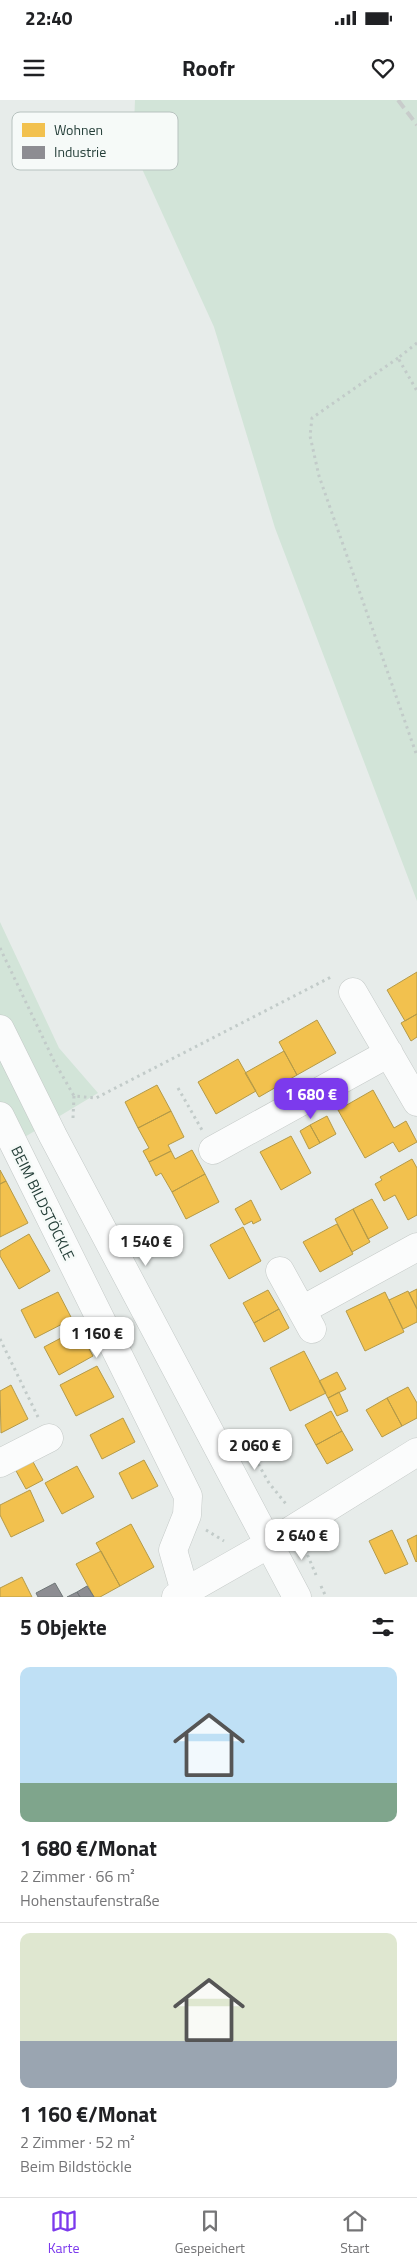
<!DOCTYPE html>
<html lang="de">
<head>
<meta charset="utf-8">
<style>
  :root { --surface:#fff; --page:#f6f6f6; --text:#202124; --muted:#757577; --line:#e0e0e0; --accent:#7c3aed }
  body { margin:0; font-family:"Titillium Web",sans-serif; background:var(--page); color:var(--text); height:100vh; display:flex; flex-direction:column; font-size:19px; white-space:nowrap }
  * { box-sizing:border-box; margin:0 }
  p { font-size:16px; color:var(--muted) }
  .icon { flex:none; width:28px; height:28px; fill:none; stroke:currentColor; stroke-width:2; stroke-linecap:round; stroke-linejoin:round }
  .map { position:relative; height:1497px; overflow:hidden }
  .drawer { display:flex; flex-direction:column; background:var(--surface); flex:1 }
  .drawer>* { flex:none }
  .price { position:absolute; translate:-50% -42px; padding:0 11px; border-radius:10px; background:#fff; color:#222; font-size:16px; line-height:32px; filter:drop-shadow(0 1px 2px #0008) }
  .price::after { content:''; position:absolute; left:50%; top:30px; width:15px; height:11px; margin-left:-8px; background:inherit; clip-path:polygon(0 0,100% 0,50% 100%) }
  .price.current { background:var(--accent); color:#fff }
  ul { padding:0; list-style:none }
  li { display:grid; align-content:center; gap:10px; height:265px; padding:0 20px }
  li+li { border-top:1px solid var(--line) }
  li span { display:grid; place-items:center; height:155px; border-radius:10px; color:#555 }
  li>.icon { margin-inline-start:auto }
  span .icon { width:90px; height:90px; fill:#fffc; stroke-width:1 }
  li b { font-size:21px }
  h2 { display:flex; justify-content:space-between; align-items:center; height:60px; padding:0 20px; font-size:21px }
  .status { display:flex; justify-content:space-between; align-items:center; height:35px; padding:0 25px; background:var(--surface); direction:ltr }
  .status svg { height:14px; fill:currentColor }
  header { display:flex; justify-content:space-between; align-items:center; height:65px; padding:0 20px; background:var(--surface); font-size:22px; font-weight:700 }
  .dock { display:flex; justify-content:space-around; align-items:center; height:70px; border-top:1px solid var(--line); background:var(--surface); font-size:14px; color:var(--muted) }
  .dock a { display:grid; justify-items:center; gap:2px }
  .dock .current { color:var(--accent) }
  .map>svg:first-child { display:block }
</style>
</head>
<body>
<div class="status"><b>22:40</b><svg viewBox="0 0 49 12"><path d="M0 12V9h3v3zM5 12V6h3v6zM10 12V3h3v9zM15 12V0h3v12zM26 1h20v11H26zM47 4h2v5h-2z"/></svg></div>
<header><svg class="icon" aria-label="menu" viewBox="0 0 24 24"><path d="M4 6h16M4 12h16M4 18h16"/></svg>Roofr<svg class="icon" aria-label="heart" viewBox="0 0 24 24"><path d="M12 20l-8-8c-3-5 5-10 8-4 3-6 11-1 8 4z"/></svg></header>
<div class="map">
<svg width="417" height="1497" viewBox="0 0 417 1497">
  <rect width="100%" height="100%" fill="#e7ecea"/>
  <!-- green -->
  <path fill="#d2e4d8" d="M 135,0 L 417,0 L 417,801 L 275,428 L 214,227 L 133,49 Z
    M 0,822 L 59,948 L 98,993 L 18,1041 L 0,1005 Z"/>
  <!-- homes -->
  <path fill="#f2c14e" stroke="#b49a48" d="M 417,872 L 417,914 L 405,921 L 387,890 Z
    M 417,914 L 417,937 L 411,941 L 401,923 Z
    M 317,920 L 336,953 L 297,975 L 279,942 Z
    M 284,951 L 297,975 L 259,997 L 245,973 Z
    M 238,959 L 256,991 L 216,1014 L 198,982 Z
    M 157,985 L 171,1011 L 138,1028 L 125,1002 Z
    M 373,990 L 394,1028 L 406,1021 L 417,1042 L 399,1052 L 393,1042 L 365,1058 L 338,1010 Z
    M 171,1011 L 184,1037 L 168,1045 L 171,1051 L 149,1062 L 143,1051 L 149,1048 L 138,1028 Z
    M 327,1016 L 336,1034 L 320,1043 L 310,1025 Z
    M 310,1025 L 320,1043 L 309,1049 L 300,1031 Z
    M 291,1036 L 311,1073 L 281,1090 L 260,1052 Z
    M 192,1050 L 205,1074 L 172,1092 L 161,1073 L 156,1076 L 149,1062 L 171,1051 L 175,1059 Z
    M 412,1059 L 417,1068 L 417,1115 L 408,1120 L 395,1095 L 384,1101 L 375,1084 L 382,1080 L 380,1077 Z
    M 0,1070 L 6,1081 L 0,1084 Z
    M 205,1074 L 219,1102 L 186,1119 L 172,1092 Z
    M 6,1081 L 28,1123 L 0,1137 L 0,1084 Z
    M 372,1099 L 388,1128 L 368,1139 L 353,1109 Z
    M 251,1100 L 261,1120 L 253,1124 L 252,1121 L 244,1125 L 235,1109 Z
    M 353,1109 L 370,1142 L 352,1152 L 335,1119 Z
    M 337,1124 L 353,1154 L 320,1172 L 303,1142 Z
    M 243,1127 L 261,1161 L 229,1179 L 210,1145 Z
    M 29,1134 L 50,1171 L 19,1189 L 0,1156 L 0,1151 Z
    M 417,1189 L 417,1209 L 409,1193 Z
    M 268,1190 L 279,1209 L 254,1223 L 243,1203 Z
    M 408,1191 L 417,1209 L 417,1222 L 403,1229 L 389,1200 Z
    M 58,1192 L 72,1219 L 35,1238 L 21,1210 Z
    M 385,1192 L 404,1232 L 365,1251 L 346,1211 Z
    M 279,1209 L 289,1228 L 264,1242 L 254,1223 Z
    M 78,1229 L 93,1256 L 59,1275 L 44,1247 Z
    M 304,1251 L 326,1293 L 290,1311 L 270,1268 Z
    M 97,1266 L 114,1297 L 76,1316 L 60,1285 Z
    M 337,1272 L 346,1289 L 328,1298 L 319,1281 Z
    M 11,1285 L 28,1319 L 1,1333 L 0,1291 Z
    M 408,1287 L 417,1303 L 417,1318 L 402,1326 L 387,1298 Z
    M 339,1292 L 348,1311 L 337,1316 L 328,1298 Z
    M 387,1298 L 402,1326 L 382,1337 L 366,1310 Z
    M 331,1311 L 342,1331 L 316,1345 L 305,1325 Z
    M 123,1318 L 135,1342 L 102,1359 L 90,1335 Z
    M 342,1331 L 353,1350 L 327,1364 L 316,1345 Z
    M 32,1360 L 43,1380 L 26,1389 L 15,1369 Z
    M 144,1360 L 158,1386 L 132,1399 L 119,1373 Z
    M 77,1366 L 94,1397 L 62,1414 L 45,1383 Z
    M 30,1390 L 44,1421 L 11,1437 L 0,1415 L 0,1405 Z
    M 131,1424 L 154,1467 L 120,1486 L 96,1443 Z
    M 392,1430 L 408,1464 L 385,1474 L 369,1441 Z
    M 417,1435 L 417,1461 L 416,1462 L 407,1440 Z
    M 101,1451 L 120,1486 L 100,1497 L 94,1497 L 76,1464 Z
    M 22,1477 L 32,1497 L 0,1497 L 0,1488 Z"/>
  <!-- industry -->
  <path fill="#8d8d92" stroke="#6e7677" d="M 55,1483 L 63,1497 L 38,1497 L 36,1493 Z
    M 87,1486 L 94,1497 L 80,1497 L 77,1492 Z
    M 77,1492 L 80,1497 L 67,1497 Z"/>
  <g fill="none" stroke-linecap="round" stroke-linejoin="round">
    <defs>
      <path id="street" d="M 353,892 L 417,1002
        M 0,1016 L 188,1396 L 187,1415 L 173,1450 L 185,1492
        M 213,1050 L 389,953
        M 280,1171 L 312,1229
        M 302,1210 L 417,1147
        M 0,1363 L 49,1338
        M 176,1497 L 269,1444 L 417,1352"/>
      <path id="secondary" d="M 0,929 L 53,1036 L 297,1497"/>
    </defs>
    <!-- street casing -->
    <use href="#street" stroke="#c4c9c7" stroke-width="29"/>
    <!-- secondary casing -->
    <use href="#secondary" stroke="#c3c9c7" stroke-width="29"/>
    <!-- path -->
    <path stroke="#c2cbc9" stroke-width="3" stroke-dasharray="2.5 4" stroke-linecap="butt" d="M 417,243 L 398,258 L 417,291
      M 398,258 L 312,318 L 310,336 L 319,376 L 417,656
      M 0,848 L 54,961 L 74,996 L 96,998 L 333,876
      M 178,988 L 202,1030
      M 73,1018 L 74,996
      M 0,1239 L 38,1317
      M 239,1330 L 269,1383 L 286,1404
      M 206,1430 L 224,1441
      M 305,1449 L 316,1475
      M 321,1486 L 326,1497"/>
    <!-- street -->
    <use href="#street" stroke="#fbfcfc" stroke-width="28"/>
    <!-- secondary -->
    <use href="#secondary" stroke="#fbfcfc" stroke-width="28"/>
    <!-- rail -->
    <path stroke="#c8cccb" stroke-width="4" stroke-dasharray="10 5" stroke-linecap="butt" d="M 398,0 L 417,25"/>
  </g>
  <g text-anchor="middle" dominant-baseline="central" stroke-width="5" stroke-linejoin="round" paint-order="stroke">
    <!-- street labels -->
    <g font-size="15" fill="#253f39" stroke="#f6faf8">
      <text transform="translate(43 1103) rotate(64)">BEIM BILDSTÖCKLE</text>
    </g>
  </g>
  <!-- legend -->
  <rect x="12" y="12" width="166" height="58" rx="8" fill="#f6faf8" stroke="#b7c2bf" stroke-width="1"/>
  <rect x="22" y="23" width="23" height="14" fill="#f2c14e"/>
  <rect x="22" y="46" width="23" height="13" fill="#8d8d92"/>
  <g font-size="14" fill="#253f39">
    <text x="54" y="35">Wohnen</text>
    <text x="54" y="57">Industrie</text>
  </g>
</svg>
<b class="price current" style="left:311px;top:1020px">1 680 €</b>
<b class="price" style="left:146px;top:1167px">1 540 €</b>
<b class="price" style="left:97px;top:1259px">1 160 €</b>
<b class="price" style="left:255px;top:1371px">2 060 €</b>
<b class="price" style="left:302px;top:1461px">2 640 €</b>
</div>
<section class="drawer">
<h2>5 Objekte<svg class="icon" aria-label="filters" viewBox="0 0 24 24"><path d="M4 7h16M4 17h16"/><circle cx="9" cy="7" r="2"/><circle cx="15" cy="17" r="2"/></svg></h2>
<ul>
<li><span style="background:linear-gradient(#bfe0f5 75%,#7fa58c 0)"><svg class="icon" aria-label="home" viewBox="0 0 24 24"><path d="M3 11l9-7 9 7M6 9v11h12V9"/></svg></span><div><b>1 680 €/Monat</b><p>2 Zimmer · 66 m²</p><p>Hohenstaufenstraße</p></div></li>
<li><span style="background:linear-gradient(#dfe7d0 70%,#9aa5b1 0)"><svg class="icon" aria-label="home" viewBox="0 0 24 24"><path d="M3 11l9-7 9 7M6 9v11h12V9"/></svg></span><div><b>1 160 €/Monat</b><p>2 Zimmer · 52 m²</p><p>Beim Bildstöckle</p></div></li>
</ul>
</section>
<nav class="dock">
<a class="current"><svg class="icon" aria-label="map" viewBox="0 0 24 24"><path d="M3 6l6-2 6 2 6-2v14l-6 2-6-2-6 2zM9 4v14M15 6v14"/></svg>Karte</a>
<a><svg class="icon" aria-label="saved" viewBox="0 0 24 24"><path d="M7 4h10v16l-5-4-5 4z"/></svg>Gespeichert</a>
<a><svg class="icon" aria-label="home" viewBox="0 0 24 24"><path d="M3 11l9-7 9 7M6 9v11h12V9"/></svg>Start</a>
</nav>
</body>
</html>
